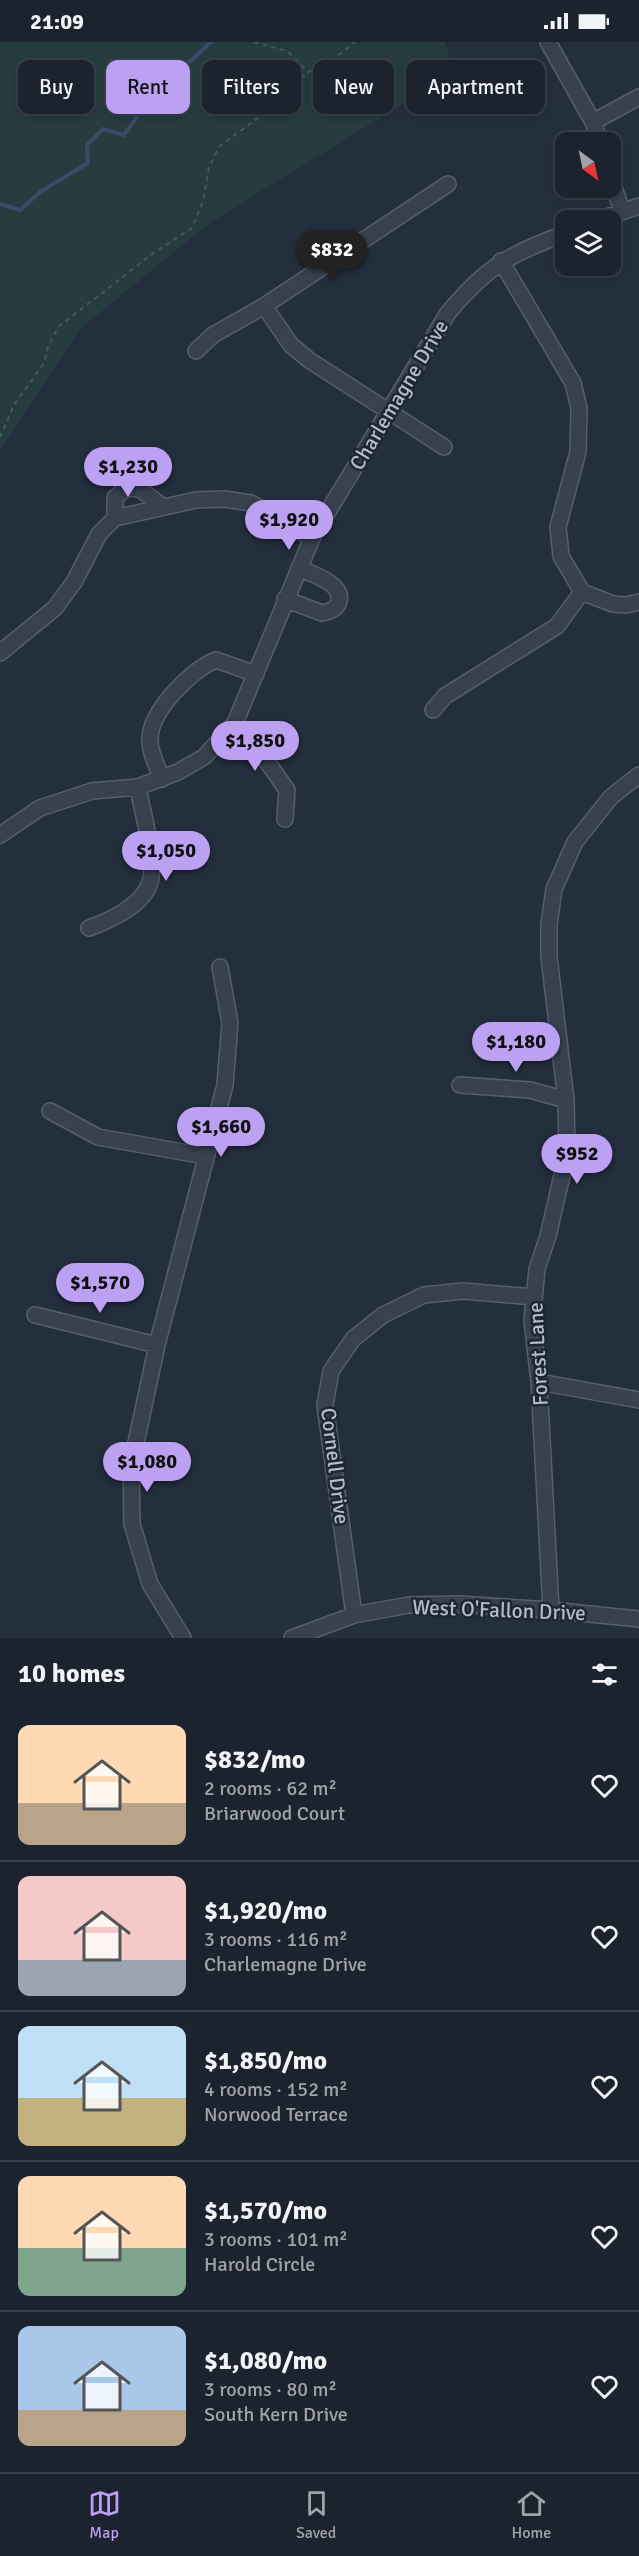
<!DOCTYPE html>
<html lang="en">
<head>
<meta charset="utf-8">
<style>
  :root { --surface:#1b232e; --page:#282f3a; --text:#f1f3f6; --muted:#a0a4aa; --line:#39404a; --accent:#bca0f2 }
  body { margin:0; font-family:Signika,sans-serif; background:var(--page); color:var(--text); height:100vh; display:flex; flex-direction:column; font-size:22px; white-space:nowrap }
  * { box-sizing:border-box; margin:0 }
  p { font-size:20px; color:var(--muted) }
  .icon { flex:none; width:33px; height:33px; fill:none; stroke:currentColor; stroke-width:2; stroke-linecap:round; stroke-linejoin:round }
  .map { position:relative; height:1596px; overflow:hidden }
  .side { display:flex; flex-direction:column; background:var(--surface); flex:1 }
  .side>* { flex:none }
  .top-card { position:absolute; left:18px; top:18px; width:603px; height:54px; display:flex; gap:12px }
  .needle { width:39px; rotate:147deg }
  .controls { position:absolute; left:555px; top:90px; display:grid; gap:12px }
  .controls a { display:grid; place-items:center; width:66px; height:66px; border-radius:12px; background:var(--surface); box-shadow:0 3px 9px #0003,0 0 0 2px var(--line); font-size:30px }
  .price { position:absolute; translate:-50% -51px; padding:0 14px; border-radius:21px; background:var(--accent); color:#111; font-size:20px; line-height:39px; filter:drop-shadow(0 2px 3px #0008) }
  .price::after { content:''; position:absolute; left:50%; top:36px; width:18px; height:14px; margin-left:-9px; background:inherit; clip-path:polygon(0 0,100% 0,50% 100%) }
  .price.selected { background:#222; color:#fff }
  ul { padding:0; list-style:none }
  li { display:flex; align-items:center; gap:18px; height:150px; padding:0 18px }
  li+li { border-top:2px solid var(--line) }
  li span { display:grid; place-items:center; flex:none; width:168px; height:120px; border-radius:12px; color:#555 }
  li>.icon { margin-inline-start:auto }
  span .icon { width:72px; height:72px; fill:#fffc; stroke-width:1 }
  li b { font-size:26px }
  h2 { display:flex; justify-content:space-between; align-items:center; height:72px; padding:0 18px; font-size:26px }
  .pill { padding:0 21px; border-radius:12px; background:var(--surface); box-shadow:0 3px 9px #0003,0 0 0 2px var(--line); font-size:21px; line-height:54px }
  .pill.selected { background:var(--accent); color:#111 }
  .status { display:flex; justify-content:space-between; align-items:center; height:42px; padding:0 30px; background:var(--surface); direction:ltr }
  .status svg { height:16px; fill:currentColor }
  .menu { display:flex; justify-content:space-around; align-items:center; height:84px; border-top:2px solid var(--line); background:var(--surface); font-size:16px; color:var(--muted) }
  .menu a { display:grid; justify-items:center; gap:3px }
  .menu .selected { color:var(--accent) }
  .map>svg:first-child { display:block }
</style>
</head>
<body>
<div class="status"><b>21:09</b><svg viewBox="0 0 49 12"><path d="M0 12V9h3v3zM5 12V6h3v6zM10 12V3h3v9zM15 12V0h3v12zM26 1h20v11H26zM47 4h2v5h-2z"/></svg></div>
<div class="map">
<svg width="639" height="1596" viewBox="0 0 639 1596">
  <rect width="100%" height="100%" fill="#242f3e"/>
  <!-- green -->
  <path fill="#263c3f" d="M 0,0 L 444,0 L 456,29 L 208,182 L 80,287 L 0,409 Z"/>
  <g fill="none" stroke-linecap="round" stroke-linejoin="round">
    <!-- stream -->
    <path stroke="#394c67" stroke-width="4" d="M 0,162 L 20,168 L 40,150 L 88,121 L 87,103 L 103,87 L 124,93 L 163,38 L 193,17 L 211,0"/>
    <defs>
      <path id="street" d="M 548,0 L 593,80 L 600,100
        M 593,80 L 639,55
        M 610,134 L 622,169
        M 598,178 L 639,164
        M 501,219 L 573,341 L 579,366 L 578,410 L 558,485 L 561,514 L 582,550 L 613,562 L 626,563 L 639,560
        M 264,264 L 291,303 L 309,318 L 444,405
        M 196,309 L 213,293 L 264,264 L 448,142
        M 115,476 L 115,456 L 126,446 L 140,447 L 163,465
        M 285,557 L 322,571 C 328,570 335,568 338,562 C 347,542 311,532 299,526
        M 0,611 L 55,566 L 74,540 L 99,492 L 115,476 L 196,458 L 224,457 L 251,461 L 312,496
        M 433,668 L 445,654 L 557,584 L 582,550
        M 235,681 L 256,704 L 287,748 L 285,777
        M 162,737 C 158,726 149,709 150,697 C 150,669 192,627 216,618 L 256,632
        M 0,793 L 40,766 L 92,749 L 138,745 L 178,730 L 204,715 L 235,681 L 312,496 L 448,271 C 487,224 510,212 566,191
        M 89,886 C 109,879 141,864 149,843 C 158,821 142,770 138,745
        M 460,1043 L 530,1048 L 566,1058
        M 50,1069 L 98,1095 L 205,1114
        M 35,1273 L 157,1303
        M 539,1340 L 639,1358
        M 551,1568 L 539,1340 L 532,1278 L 537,1227 L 548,1194 L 567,1112 L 566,1058 L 549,915 L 549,882 L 554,847 L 575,800 L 611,755 L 639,733
        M 354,1573 L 325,1363 L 331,1329 L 353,1297 L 383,1273 L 424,1253 L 463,1249 L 534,1255
        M 183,1596 L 150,1542 L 132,1482 L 131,1424 L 157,1303 L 225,1043 L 230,981 L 220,925
        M 292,1596 L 354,1573 L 409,1563 L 459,1562 L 551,1568 L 639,1577"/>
    </defs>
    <!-- street casing -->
    <use href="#street" stroke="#565f6c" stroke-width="18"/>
    <!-- path -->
    <path stroke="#44595c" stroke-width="2" stroke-dasharray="4.5 4.5" stroke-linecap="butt" d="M 254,0 L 287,9 L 308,30 L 325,24 L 355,0
      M 0,395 L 14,363 L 44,321 L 48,305 L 58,285 L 155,210 L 192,186 L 203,159 L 209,125 L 219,105 L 263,72 L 275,56 L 308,30"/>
    <!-- street -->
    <use href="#street" stroke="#38414e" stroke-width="15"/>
  </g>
  <g text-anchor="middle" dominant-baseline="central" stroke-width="5" stroke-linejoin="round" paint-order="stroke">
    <!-- street labels -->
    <g font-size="21" fill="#b4bcc9" stroke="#1d2633">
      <text transform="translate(399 353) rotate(-59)">Charlemagne Drive</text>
      <text transform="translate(538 1312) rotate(-93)">Forest Lane</text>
      <text transform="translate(335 1424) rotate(83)">Cornell Drive</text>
      <text transform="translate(499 1568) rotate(2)">West O'Fallon Drive</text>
    </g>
  </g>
</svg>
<div class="controls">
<a><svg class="needle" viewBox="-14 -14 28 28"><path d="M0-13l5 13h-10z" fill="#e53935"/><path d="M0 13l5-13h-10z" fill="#a0a4aa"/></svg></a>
<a><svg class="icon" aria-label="layers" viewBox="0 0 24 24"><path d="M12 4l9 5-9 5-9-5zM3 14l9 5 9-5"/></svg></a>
</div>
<b class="price selected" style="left:332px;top:239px">$832</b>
<b class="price" style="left:128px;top:456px">$1,230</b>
<b class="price" style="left:289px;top:509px">$1,920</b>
<b class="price" style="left:255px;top:730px">$1,850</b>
<b class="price" style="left:166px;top:840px">$1,050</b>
<b class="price" style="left:516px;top:1031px">$1,180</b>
<b class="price" style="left:221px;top:1116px">$1,660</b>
<b class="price" style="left:577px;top:1143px">$952</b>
<b class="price" style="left:100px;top:1272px">$1,570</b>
<b class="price" style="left:147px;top:1451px">$1,080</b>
<div class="top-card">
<a class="pill">Buy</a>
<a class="pill selected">Rent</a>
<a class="pill">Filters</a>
<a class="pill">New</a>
<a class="pill">Apartment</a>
</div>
</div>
<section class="side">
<h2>10 homes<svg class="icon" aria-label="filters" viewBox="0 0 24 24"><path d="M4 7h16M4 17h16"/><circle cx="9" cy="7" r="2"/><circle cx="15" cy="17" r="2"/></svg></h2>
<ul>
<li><span style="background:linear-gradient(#ffd9b3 65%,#b9a48a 0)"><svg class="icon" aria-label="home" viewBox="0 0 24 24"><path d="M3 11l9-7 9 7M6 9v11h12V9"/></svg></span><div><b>$832/mo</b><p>2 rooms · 62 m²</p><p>Briarwood Court</p></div><svg class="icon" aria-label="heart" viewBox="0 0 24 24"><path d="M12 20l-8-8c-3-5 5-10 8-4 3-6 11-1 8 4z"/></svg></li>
<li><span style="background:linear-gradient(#f6c9c9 70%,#9aa5b1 0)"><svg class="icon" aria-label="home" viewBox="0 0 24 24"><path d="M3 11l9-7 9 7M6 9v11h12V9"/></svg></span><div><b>$1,920/mo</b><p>3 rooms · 116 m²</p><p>Charlemagne Drive</p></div><svg class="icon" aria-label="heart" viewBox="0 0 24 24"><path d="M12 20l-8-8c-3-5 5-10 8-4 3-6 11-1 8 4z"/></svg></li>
<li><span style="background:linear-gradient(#bfe0f5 60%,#c2b280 0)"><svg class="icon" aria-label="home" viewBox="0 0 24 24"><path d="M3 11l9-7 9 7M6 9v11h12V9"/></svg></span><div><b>$1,850/mo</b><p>4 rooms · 152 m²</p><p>Norwood Terrace</p></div><svg class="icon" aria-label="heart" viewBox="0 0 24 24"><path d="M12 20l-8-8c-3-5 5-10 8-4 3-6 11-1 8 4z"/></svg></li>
<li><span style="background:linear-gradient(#ffd9b3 60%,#7fa58c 0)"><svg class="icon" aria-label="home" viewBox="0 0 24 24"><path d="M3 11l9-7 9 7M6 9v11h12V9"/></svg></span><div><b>$1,570/mo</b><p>3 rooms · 101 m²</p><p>Harold Circle</p></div><svg class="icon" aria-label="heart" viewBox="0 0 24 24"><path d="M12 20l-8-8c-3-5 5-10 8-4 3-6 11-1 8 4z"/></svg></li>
<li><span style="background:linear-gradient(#a9c7e8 70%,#b9a48a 0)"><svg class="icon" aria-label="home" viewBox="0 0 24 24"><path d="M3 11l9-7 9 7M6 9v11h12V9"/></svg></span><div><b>$1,080/mo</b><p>3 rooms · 80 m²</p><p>South Kern Drive</p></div><svg class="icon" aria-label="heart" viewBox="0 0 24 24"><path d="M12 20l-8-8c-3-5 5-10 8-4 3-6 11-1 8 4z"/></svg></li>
</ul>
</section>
<nav class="menu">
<a class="selected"><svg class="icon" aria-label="map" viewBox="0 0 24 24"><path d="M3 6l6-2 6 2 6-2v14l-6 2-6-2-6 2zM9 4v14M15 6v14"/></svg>Map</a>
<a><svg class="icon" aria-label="saved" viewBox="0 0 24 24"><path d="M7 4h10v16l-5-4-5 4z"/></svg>Saved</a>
<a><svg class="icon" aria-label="home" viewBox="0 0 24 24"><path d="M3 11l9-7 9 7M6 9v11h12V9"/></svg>Home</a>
</nav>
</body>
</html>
